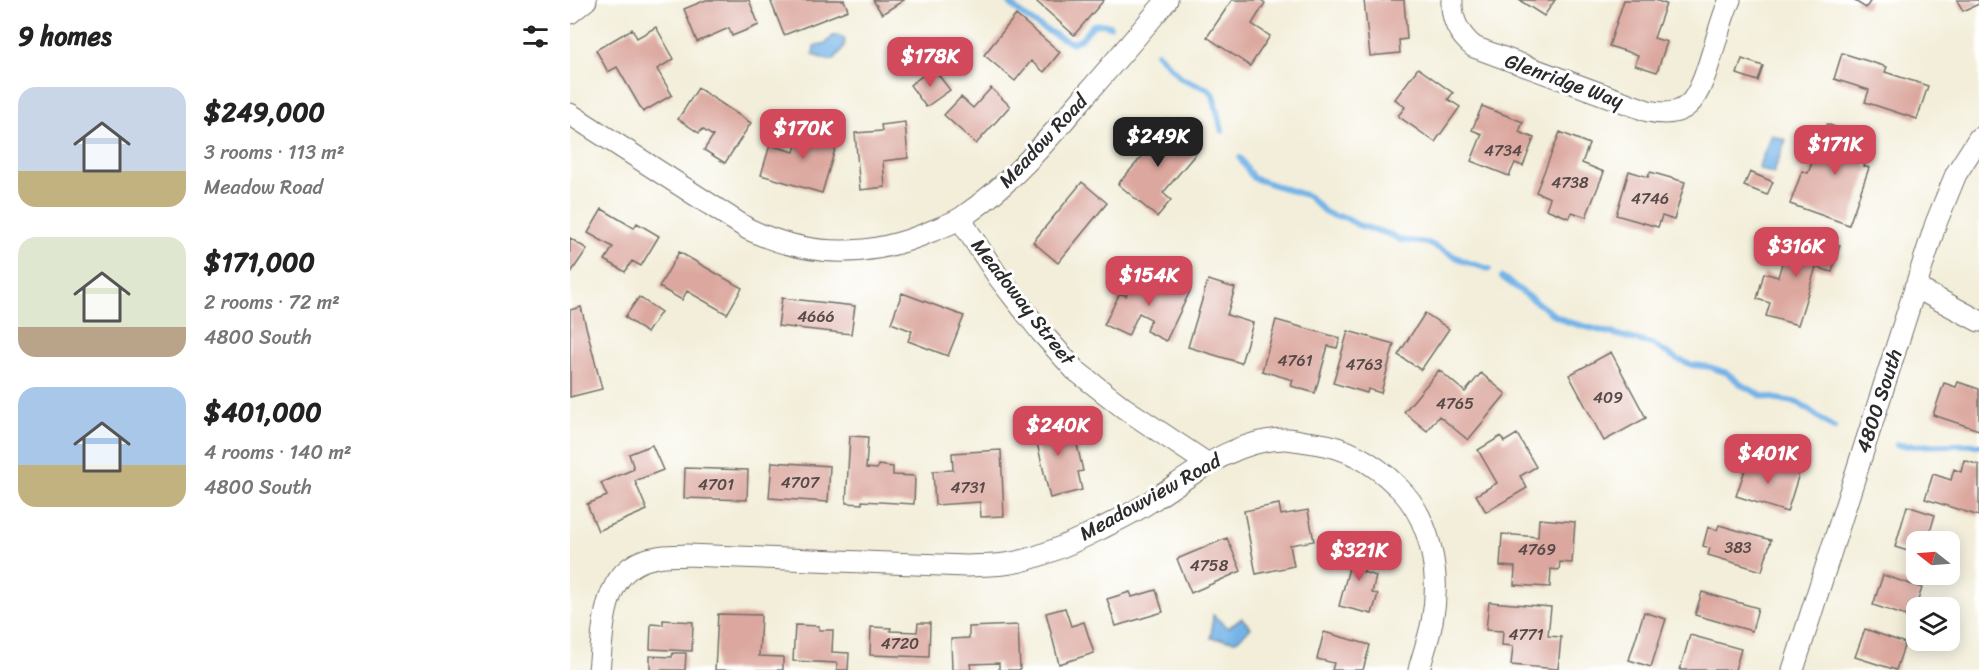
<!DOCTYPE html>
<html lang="en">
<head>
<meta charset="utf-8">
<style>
  :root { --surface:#fff; --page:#f2f2f2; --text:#222; --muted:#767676; --accent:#d1495b }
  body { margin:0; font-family:Sriracha,sans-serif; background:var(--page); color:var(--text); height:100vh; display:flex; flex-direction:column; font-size:22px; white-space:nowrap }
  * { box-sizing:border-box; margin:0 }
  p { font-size:20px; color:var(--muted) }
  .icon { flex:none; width:33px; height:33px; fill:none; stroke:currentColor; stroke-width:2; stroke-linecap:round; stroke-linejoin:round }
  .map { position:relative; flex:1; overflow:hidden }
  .drawer { display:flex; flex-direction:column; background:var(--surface); width:570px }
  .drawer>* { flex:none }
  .needle { width:39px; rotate:287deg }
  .controls { position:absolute; left:1336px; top:531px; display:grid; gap:12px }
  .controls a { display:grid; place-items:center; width:54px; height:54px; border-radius:12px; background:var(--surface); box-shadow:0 3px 15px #0003; font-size:30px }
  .price { position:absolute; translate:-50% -51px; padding:0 14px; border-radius:12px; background:var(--accent); color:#fff; font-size:20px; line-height:39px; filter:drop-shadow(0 2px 3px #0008) }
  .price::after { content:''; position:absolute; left:50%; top:36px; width:18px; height:14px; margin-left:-9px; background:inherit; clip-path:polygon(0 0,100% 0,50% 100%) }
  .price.active { background:#222; color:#fff }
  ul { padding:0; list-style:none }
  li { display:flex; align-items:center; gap:18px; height:150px; padding:0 18px }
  li span { display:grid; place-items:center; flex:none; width:168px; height:120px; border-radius:18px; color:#555 }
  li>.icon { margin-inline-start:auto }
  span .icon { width:72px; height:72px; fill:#fffc; stroke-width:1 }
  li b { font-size:26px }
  h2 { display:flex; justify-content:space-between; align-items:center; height:72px; padding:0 18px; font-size:26px }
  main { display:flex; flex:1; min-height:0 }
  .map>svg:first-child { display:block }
</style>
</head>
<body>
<main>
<section class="drawer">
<h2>9 homes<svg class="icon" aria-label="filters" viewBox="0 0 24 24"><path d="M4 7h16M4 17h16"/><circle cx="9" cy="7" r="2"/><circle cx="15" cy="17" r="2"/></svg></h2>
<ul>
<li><span style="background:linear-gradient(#c9d6e8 70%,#c2b280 0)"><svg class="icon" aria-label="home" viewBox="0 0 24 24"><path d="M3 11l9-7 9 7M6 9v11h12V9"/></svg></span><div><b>$249,000</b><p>3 rooms · 113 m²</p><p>Meadow Road</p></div></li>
<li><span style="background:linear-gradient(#dfe7d0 75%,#b9a48a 0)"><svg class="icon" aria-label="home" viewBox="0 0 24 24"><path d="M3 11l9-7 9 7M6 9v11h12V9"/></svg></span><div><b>$171,000</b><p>2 rooms · 72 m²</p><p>4800 South</p></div></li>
<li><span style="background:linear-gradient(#a9c7e8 65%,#c2b280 0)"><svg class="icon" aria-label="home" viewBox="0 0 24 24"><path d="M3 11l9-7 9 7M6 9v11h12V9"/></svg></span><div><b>$401,000</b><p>4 rooms · 140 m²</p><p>4800 South</p></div></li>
</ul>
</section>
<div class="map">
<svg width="1409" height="670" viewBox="0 0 1409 670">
  <rect width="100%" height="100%" fill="#fff"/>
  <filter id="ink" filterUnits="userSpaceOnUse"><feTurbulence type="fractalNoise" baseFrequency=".0167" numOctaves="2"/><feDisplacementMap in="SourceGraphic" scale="12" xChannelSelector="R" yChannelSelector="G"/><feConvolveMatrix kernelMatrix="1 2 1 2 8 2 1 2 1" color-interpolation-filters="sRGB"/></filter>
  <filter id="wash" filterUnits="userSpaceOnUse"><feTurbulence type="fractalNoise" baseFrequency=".008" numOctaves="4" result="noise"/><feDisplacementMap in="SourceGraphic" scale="24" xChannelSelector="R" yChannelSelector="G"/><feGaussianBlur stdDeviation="1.35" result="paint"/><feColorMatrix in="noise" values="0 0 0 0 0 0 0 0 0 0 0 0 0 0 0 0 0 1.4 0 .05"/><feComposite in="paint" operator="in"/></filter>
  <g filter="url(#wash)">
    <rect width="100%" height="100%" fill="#f3eed9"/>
    <!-- water -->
    <path fill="#73b3e7" stroke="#4f6f89" stroke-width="1.5" d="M 267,35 L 274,38 C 277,48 269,52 264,60 L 257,60 L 243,55 L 244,46 L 256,43 L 263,36 Z
      M 1201,135 L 1216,140 L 1203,174 L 1188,168 Z
      M 643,615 L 658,628 L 672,618 L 681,628 L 666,641 L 641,638 Z"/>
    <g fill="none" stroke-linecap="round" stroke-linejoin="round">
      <!-- stream -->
      <path stroke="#73b3e7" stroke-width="6" d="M 437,0 C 454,20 479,32 502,43 L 511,39 L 523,25 L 532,24 L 540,26
        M 587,53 L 611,78 L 638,89 L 643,95 L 652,131
        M 670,158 L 683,178 L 738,196 L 755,212 L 763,216 L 774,217 L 788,225 L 819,234 L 831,240 L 858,243 L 896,262 L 919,269
        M 932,277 L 984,315 L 998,322 L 1082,344 L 1107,359 L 1122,365 L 1140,367 L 1157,373 L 1172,385 L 1192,396 L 1229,403 L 1264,428
        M 1327,445 C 1355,447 1381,444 1409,445"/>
    </g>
    <g id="blocks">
      <!-- building -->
      <path fill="#dba79e" d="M 136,0 L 179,0 L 189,25 L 162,36 L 159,28 L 127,42 L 114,9 Z
        M 206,0 L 274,0 L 278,10 L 214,35 L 201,2 Z
        M 303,0 L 334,0 L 312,14 Z
        M 468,0 L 534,0 L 504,35 L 467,2 Z
        M 662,0 L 691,0 L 695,3 L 682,24 L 700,36 L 680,66 L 637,37 Z
        M 794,0 L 834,0 L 837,39 L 829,40 L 830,53 L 800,56 Z
        M 949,0 L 985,0 L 974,16 Z
        M 1054,0 L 1085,0 L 1096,4 L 1084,38 L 1097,42 L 1087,72 L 1065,65 L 1068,55 L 1039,46 Z
        M 1283,0 L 1301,0 L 1296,8 Z
        M 1387,0 L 1409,0 L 1409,4 L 1393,11 Z
        M 446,15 L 490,52 L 474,72 L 461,61 L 445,81 L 414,55 Z
        M 86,27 L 104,59 L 87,69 L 102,95 L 73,112 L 47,67 L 38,72 L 26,50 L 62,29 L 67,38 Z
        M 1272,53 L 1317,67 L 1315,72 L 1358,86 L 1347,119 L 1295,102 L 1299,90 L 1264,79 Z
        M 1172,59 L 1193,66 L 1188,81 L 1167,74 Z
        M 363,68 L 380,90 L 356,107 L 340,85 Z
        M 848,68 L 883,93 L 878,99 L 890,107 L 865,142 L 828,116 L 835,107 L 825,99 Z
        M 128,88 L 181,123 L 155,163 L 134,150 L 143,136 L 132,129 L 129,133 L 108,119 Z
        M 421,88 L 440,106 L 406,144 L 374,115 L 391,97 L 403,108 Z
        M 912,106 L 953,122 L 949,132 L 964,138 L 953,166 L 945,163 L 939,176 L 901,161 L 912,134 L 902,130 Z
        M 592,120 L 628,151 L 593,193 L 601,200 L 587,217 L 548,184 L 576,152 L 569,146 Z
        M 335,122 L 338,158 L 313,161 L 315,187 L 290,190 L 285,133 L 312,131 L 311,125 Z
        M 1257,124 L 1303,141 L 1294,166 L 1299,168 L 1279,225 L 1220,204 L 1232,171 L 1238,173 Z
        M 236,126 L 269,136 L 252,193 L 191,175 L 200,145 L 224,152 L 230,132 L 234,133 Z
        M 990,132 L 1019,144 L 1012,163 L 1034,172 L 1016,217 L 1002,212 L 999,218 L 976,209 L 980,198 L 966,192 Z
        M 1059,171 L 1078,177 L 1080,172 L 1115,182 L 1104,220 L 1092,216 L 1088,227 L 1046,215 Z
        M 1180,172 L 1203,182 L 1197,195 L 1174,186 Z
        M 512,182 L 537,203 L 488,263 L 463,242 Z
        M 32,209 L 64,228 L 67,223 L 89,236 L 71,266 L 62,261 L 55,272 L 35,260 L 43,247 L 18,233 Z
        M 1220,236 L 1239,242 L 1241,237 L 1270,245 L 1262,272 L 1246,267 L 1228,325 L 1196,316 L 1200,303 L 1187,299 L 1194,273 L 1208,277 Z
        M 0,238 L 17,249 L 0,274 Z
        M 109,252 L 172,288 L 157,314 L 117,291 L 112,300 L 89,287 Z
        M 567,273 L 600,289 L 604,281 L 621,289 L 596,341 L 576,331 L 581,319 L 569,313 L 558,336 L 534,325 L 550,293 L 556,296 Z
        M 638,280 L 665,288 L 657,315 L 683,323 L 671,363 L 618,347 Z
        M 332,293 L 394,316 L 378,356 L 338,341 L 342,331 L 321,323 Z
        M 69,297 L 91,312 L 77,333 L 55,317 Z
        M 212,298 L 285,306 L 281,334 L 208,326 Z
        M 11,307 L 32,389 L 0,397 L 0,310 Z
        M 855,313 L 879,329 L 851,370 L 828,355 Z
        M 706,320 L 770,338 L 767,348 L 758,346 L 745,393 L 721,386 L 723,380 L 692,371 Z
        M 778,331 L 824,344 L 811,393 L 798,389 L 797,393 L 763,383 Z
        M 1041,352 L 1076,418 L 1034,441 L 999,375 Z
        M 869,370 L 895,392 L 911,373 L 936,394 L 898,440 L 869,416 L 857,431 L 834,412 Z
        M 1388,382 L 1409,389 L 1409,430 L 1363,415 L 1374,383 L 1386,387 Z
        M 491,415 L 497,438 L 505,436 L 513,471 L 508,472 L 512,490 L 480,498 L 462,422 Z
        M 947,434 L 966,467 L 950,476 L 957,488 L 916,512 L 906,495 L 927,483 L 908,450 L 931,436 L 934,442 Z
        M 280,436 L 298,437 L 296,468 L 307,469 L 308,465 L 323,467 L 323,475 L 345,476 L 344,504 L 292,501 L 292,504 L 276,503 Z
        M 82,445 L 93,470 L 65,481 L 77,510 L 28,531 L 17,504 L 37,496 L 31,483 L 64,469 L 59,454 Z
        M 431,450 L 434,516 L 411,517 L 410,502 L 365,505 L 363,471 L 383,470 L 382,453 Z
        M 1179,458 L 1229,474 L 1217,512 L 1166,496 Z
        M 1394,460 L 1409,465 L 1409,516 L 1355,499 L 1363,474 L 1381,480 L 1384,469 L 1391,472 Z
        M 202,462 L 260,466 L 258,502 L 199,498 Z
        M 115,468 L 178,470 L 177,500 L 114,498 Z
        M 709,504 L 711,515 L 738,510 L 744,541 L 720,545 L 724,566 L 686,574 L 674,511 Z
        M 1337,506 L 1365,515 L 1357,542 L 1347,542 L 1347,554 L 1325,547 Z
        M 969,519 L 1005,522 L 1002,563 L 990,562 L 989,570 L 981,569 L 980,587 L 944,585 L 945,567 L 930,566 L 932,534 L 968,537 Z
        M 1149,525 L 1201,540 L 1192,571 L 1138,555 L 1140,548 L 1133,546 L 1138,527 L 1147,530 Z
        M 657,538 L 671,571 L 621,593 L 607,559 Z
        M 786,543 L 804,556 L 793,572 L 806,576 L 802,593 L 808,594 L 802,614 L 769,606 L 779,568 L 772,563 Z
        M 1313,575 L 1352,588 L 1342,618 L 1303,605 Z
        M 586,590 L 593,612 L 546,626 L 537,599 L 560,592 L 562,597 Z
        M 1132,592 L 1188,608 L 1182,631 L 1125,615 Z
        M 919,602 L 981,607 L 978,636 L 991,637 L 988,669 L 941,665 L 943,646 L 932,645 L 933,631 L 916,630 Z
        M 495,608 L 501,626 L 514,622 L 524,653 L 489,664 L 476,613 Z
        M 1074,612 L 1096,619 L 1081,667 L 1059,660 Z
        M 148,614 L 191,615 L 189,656 L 213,657 L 213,670 L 145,670 Z
        M 93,620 L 123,622 L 122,651 L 80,649 L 81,624 L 93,625 Z
        M 348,623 L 360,623 L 359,657 L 300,655 L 301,627 L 321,628 L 320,631 L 347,632 Z
        M 225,625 L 249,626 L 249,630 L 263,630 L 262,652 L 279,653 L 278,670 L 267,670 L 267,663 L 223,661 Z
        M 448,625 L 450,670 L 429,670 L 429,663 L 400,664 L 401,670 L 382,670 L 381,639 L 399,638 L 399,627 Z
        M 1295,629 L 1335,643 L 1326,670 L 1285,657 Z
        M 754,632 L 800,645 L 793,670 L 762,670 L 764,663 L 747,659 Z
        M 1120,635 L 1171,649 L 1165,670 L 1110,670 Z
        M 103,653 L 116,653 L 115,670 L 80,670 L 80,656 L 102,657 Z"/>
    </g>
  </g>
  <g filter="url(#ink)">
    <use href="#blocks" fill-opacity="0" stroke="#716f68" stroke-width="1.5"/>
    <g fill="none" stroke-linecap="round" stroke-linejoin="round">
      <defs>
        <path id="minor" d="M 882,0 C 881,20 889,35 904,47 L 1078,111 C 1092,114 1107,115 1118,105 C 1137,90 1147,25 1160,0
          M 0,13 L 16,0
          M 0,114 L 178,229 C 239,258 301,258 362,231 C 372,227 383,223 391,218 C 440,185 477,141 514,97 C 542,65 570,33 597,0
          M 390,219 L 429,278 L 471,332 L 505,370 L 554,408 L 638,464
          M 1345,287 L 1409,321
          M 29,670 C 34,627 31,564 88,557 C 97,555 107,556 116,555 L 396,566 C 410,565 426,566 441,563 C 467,559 506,541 530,529 C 546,521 563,513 578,503 C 620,477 664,438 717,439 C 726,440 735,442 744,443 C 777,447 804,463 827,486 C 862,519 871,576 862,622 C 859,638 853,654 849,670
          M 1223,670 L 1366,223 L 1386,174 L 1409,138"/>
      </defs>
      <!-- minor casing -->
      <use href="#minor" stroke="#716f68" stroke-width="23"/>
      <!-- minor -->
      <use href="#minor" stroke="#fff" stroke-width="21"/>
    </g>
  </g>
  <g text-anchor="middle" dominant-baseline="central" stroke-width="6" stroke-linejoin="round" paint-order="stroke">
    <!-- number labels -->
    <g font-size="16" fill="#574a48">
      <text x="933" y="150">4734</text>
      <text x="1000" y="182">4738</text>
      <text x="1080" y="198">4746</text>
      <text x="246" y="316">4666</text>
      <text x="725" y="360">4761</text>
      <text x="794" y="364">4763</text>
      <text x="1038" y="397">409</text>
      <text x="885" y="403">4765</text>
      <text x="230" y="482">4707</text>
      <text x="146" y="484">4701</text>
      <text x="398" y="487">4731</text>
      <text x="1168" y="547">383</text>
      <text x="967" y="549">4769</text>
      <text x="639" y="565">4758</text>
      <text x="956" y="634">4771</text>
      <text x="330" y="643">4720</text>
    </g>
    <!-- street labels -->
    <g font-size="20" fill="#2b2b2b" stroke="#fff">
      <text transform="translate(994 81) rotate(20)">Glenridge Way</text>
      <text transform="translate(473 141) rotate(-47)">Meadow Road</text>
      <text transform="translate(453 302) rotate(52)">Meadoway Street</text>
      <text transform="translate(1309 401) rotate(-72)">4800 South</text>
      <text transform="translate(580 497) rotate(-29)">Meadowview Road</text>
    </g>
  </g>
</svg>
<div class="controls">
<a><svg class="needle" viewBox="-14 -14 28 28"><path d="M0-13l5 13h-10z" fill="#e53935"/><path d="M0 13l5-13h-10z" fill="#767676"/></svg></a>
<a><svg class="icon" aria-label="layers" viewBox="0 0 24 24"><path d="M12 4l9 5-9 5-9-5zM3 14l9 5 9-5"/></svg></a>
</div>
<b class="price" style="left:360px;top:88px">$178K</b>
<b class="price" style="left:233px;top:160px">$170K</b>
<b class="price active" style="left:588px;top:168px">$249K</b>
<b class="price" style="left:1265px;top:176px">$171K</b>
<b class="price" style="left:1226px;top:278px">$316K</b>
<b class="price" style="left:579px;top:307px">$154K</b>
<b class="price" style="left:488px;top:457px">$240K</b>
<b class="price" style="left:1198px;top:485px">$401K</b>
<b class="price" style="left:789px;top:582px">$321K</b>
</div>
</main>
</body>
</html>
